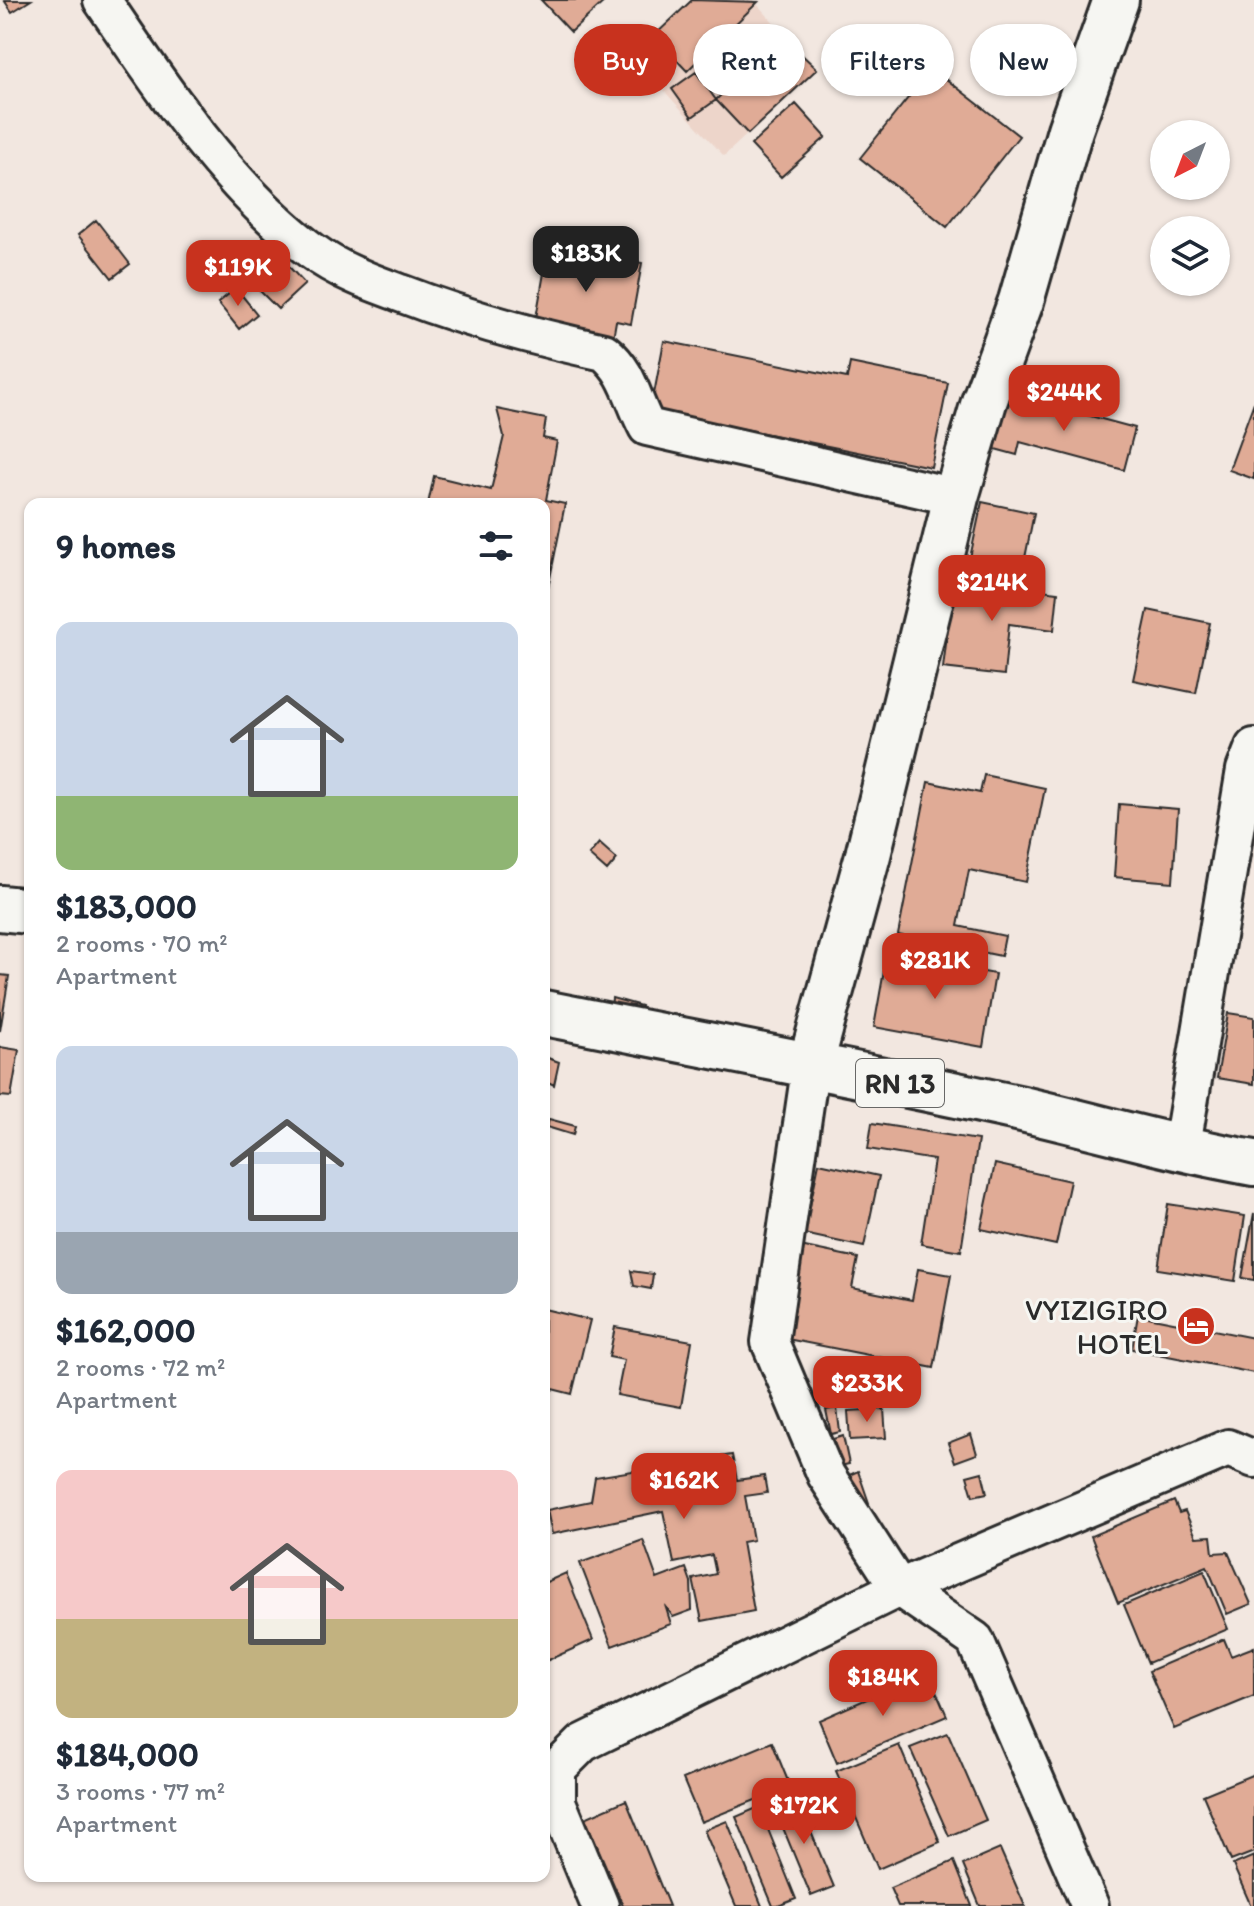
<!DOCTYPE html>
<html lang="en">
<head>
<meta charset="utf-8">
<style>
  :root { --surface:#fff; --page:#f2f2f3; --text:#1f2937; --muted:#747a83; --accent:#c8321e }
  body { margin:0; font-family:Itim,sans-serif; background:var(--page); color:var(--text); height:100vh; display:flex; flex-direction:column; font-size:30px; white-space:nowrap }
  * { box-sizing:border-box; margin:0 }
  p { font-size:26px; color:var(--muted) }
  .icon { flex:none; width:44px; height:44px; fill:none; stroke:currentColor; stroke-width:2; stroke-linecap:round; stroke-linejoin:round }
  .map { position:relative; flex:1; overflow:hidden }
  .details { position:absolute; left:24px; top:498px; width:526px; height:1384px; display:flex; flex-direction:column; background:var(--surface); border-radius:16px; box-shadow:0 2px 6px #0004 }
  .details>* { flex:none }
  .banner { position:absolute; left:574px; top:24px; width:560px; height:72px; display:flex; gap:16px }
  .needle { width:52px; rotate:222deg }
  .controls { position:absolute; left:1150px; top:120px; display:grid; gap:16px }
  .controls a { display:grid; place-items:center; width:80px; height:80px; border-radius:50%; background:var(--surface); box-shadow:0 2px 6px #0004; font-size:40px }
  .price { position:absolute; translate:-50% -68px; padding:0 18px; border-radius:16px; background:var(--accent); color:#fff; font-size:26px; line-height:52px; filter:drop-shadow(0 2px 4px #0008) }
  .price::after { content:''; position:absolute; left:50%; top:48px; width:24px; height:18px; margin-left:-12px; background:inherit; clip-path:polygon(0 0,100% 0,50% 100%) }
  .price.selected { background:#222; color:#fff }
  ul { padding:0; list-style:none }
  li { display:grid; align-content:center; gap:16px; height:424px; padding:0 32px }
  li span { display:grid; place-items:center; height:248px; border-radius:16px; color:#555 }
  li>.icon { margin-inline-start:auto }
  span .icon { width:144px; height:144px; fill:#fffc; stroke-width:1 }
  li b { font-size:34px }
  h2 { display:flex; justify-content:space-between; align-items:center; height:96px; padding:0 32px; font-size:34px }
  .chip { padding:0 28px; border-radius:36px; background:var(--surface); box-shadow:0 2px 6px #0004; font-size:28px; line-height:72px }
  .chip.selected { background:var(--accent); color:#fff }
  .map>svg:first-child { display:block }
</style>
</head>
<body>
<div class="map">
<svg width="1254" height="1906" viewBox="0 0 1254 1906">
  <rect width="100%" height="100%" fill="#f2e7e0"/>
  <filter id="ink" filterUnits="userSpaceOnUse"><feTurbulence type="fractalNoise" baseFrequency=".0125" numOctaves="2"/><feDisplacementMap in="SourceGraphic" scale="16" xChannelSelector="R" yChannelSelector="G"/><feConvolveMatrix kernelMatrix="1 2 1 2 8 2 1 2 1" color-interpolation-filters="sRGB"/></filter>
  <g filter="url(#ink)">
    <!-- built -->
    <path fill="#edd5ca" d="M 692,0 L 753,0 L 817,69 L 724,156 L 632,56 Z"/>
    <!-- building -->
    <path fill="#e0ab96" stroke="#2b2b2b" stroke-width="2" d="M 4,0 L 31,0 L 12,12 Z
      M 541,0 L 606,0 L 571,32 Z
      M 692,0 L 758,2 L 687,71 L 654,36 Z
      M 780,34 L 817,69 L 748,134 L 716,100 Z
      M 932,68 L 1019,136 L 947,227 L 860,158 Z
      M 696,72 L 716,100 L 692,117 L 672,89 Z
      M 796,104 L 826,137 L 781,177 L 751,145 Z
      M 96,220 L 130,264 L 112,278 L 78,235 Z
      M 549,245 L 642,263 L 631,324 L 616,321 L 612,344 L 534,329 Z
      M 281,258 L 305,284 L 278,309 L 253,284 Z
      M 236,288 L 257,314 L 239,329 L 218,303 Z
      M 664,341 L 847,378 L 850,363 L 948,383 L 931,467 L 651,410 Z
      M 1009,394 L 1135,428 L 1124,470 L 1020,442 L 1017,455 L 995,449 Z
      M 1254,402 L 1254,479 L 1229,470 Z
      M 497,409 L 546,419 L 543,438 L 557,441 L 546,500 L 565,504 L 544,608 L 544,504 L 428,504 L 434,476 L 491,490 L 504,436 Z
      M 982,502 L 1034,513 L 1021,578 L 968,567 Z
      M 954,579 L 1058,592 L 1054,630 L 1009,624 L 1004,675 L 943,668 Z
      M 1148,610 L 1210,623 L 1196,693 L 1133,680 Z
      M 984,775 L 1045,788 L 1026,882 L 969,870 L 958,926 L 1005,936 L 1001,956 L 898,935 L 928,782 L 980,793 Z
      M 1119,804 L 1178,809 L 1173,882 L 1114,877 Z
      M 599,843 L 617,859 L 607,871 L 589,855 Z
      M 887,954 L 995,974 L 983,1047 L 874,1027 Z
      M 0,975 L 9,976 L 0,1031 Z
      M 612,998 L 641,1006 L 639,1014 L 611,1007 Z
      M 1228,1013 L 1254,1017 L 1254,1084 L 1217,1078 Z
      M 0,1047 L 19,1050 L 11,1097 L 0,1096 Z
      M 545,1057 L 559,1062 L 554,1085 L 544,1080 Z
      M 549,1119 L 575,1126 L 573,1135 L 547,1127 Z
      M 872,1123 L 978,1140 L 961,1251 L 921,1244 L 934,1160 L 868,1149 Z
      M 819,1163 L 879,1176 L 864,1247 L 804,1234 Z
      M 995,1164 L 1070,1181 L 1056,1245 L 981,1229 Z
      M 1168,1204 L 1245,1216 L 1235,1281 L 1158,1269 Z
      M 1254,1213 L 1254,1280 L 1242,1278 Z
      M 800,1246 L 858,1258 L 852,1288 L 912,1300 L 918,1269 L 951,1275 L 934,1368 L 782,1338 Z
      M 631,1271 L 653,1274 L 651,1289 L 634,1286 Z
      M 544,1309 L 590,1320 L 572,1394 L 544,1387 Z
      M 1138,1315 L 1254,1338 L 1254,1373 L 1132,1349 Z
      M 615,1327 L 692,1341 L 681,1407 L 617,1395 L 624,1360 L 609,1357 Z
      M 837,1408 L 840,1432 L 831,1434 L 826,1410 Z
      M 884,1409 L 886,1438 L 850,1440 L 848,1411 Z
      M 971,1434 L 977,1454 L 955,1462 L 948,1443 Z
      M 843,1436 L 849,1464 L 840,1466 L 833,1439 Z
      M 732,1455 L 737,1480 L 764,1476 L 767,1493 L 745,1496 L 753,1540 L 742,1542 L 754,1611 L 702,1621 L 693,1579 L 716,1574 L 712,1555 L 674,1563 L 663,1511 L 552,1534 L 547,1510 L 591,1501 L 595,1477 Z
      M 858,1471 L 869,1503 L 859,1508 L 847,1476 Z
      M 982,1472 L 987,1493 L 973,1496 L 967,1476 Z
      M 1174,1501 L 1179,1513 L 1185,1511 L 1196,1537 L 1211,1536 L 1213,1553 L 1228,1552 L 1251,1604 L 1227,1614 L 1207,1566 L 1118,1603 L 1091,1536 Z
      M 643,1540 L 657,1579 L 686,1568 L 691,1582 L 692,1610 L 673,1617 L 665,1605 L 671,1624 L 612,1646 L 580,1563 Z
      M 1204,1571 L 1228,1629 L 1148,1663 L 1124,1605 Z
      M 566,1573 L 593,1640 L 544,1662 L 544,1583 Z
      M 1224,1639 L 1231,1656 L 1254,1647 L 1254,1696 L 1174,1729 L 1149,1671 Z
      M 928,1672 L 947,1716 L 837,1763 L 819,1720 Z
      M 948,1733 L 986,1820 L 949,1836 L 910,1748 Z
      M 772,1742 L 790,1786 L 701,1822 L 683,1779 Z
      M 899,1745 L 940,1842 L 878,1869 L 836,1771 Z
      M 1254,1774 L 1254,1852 L 1231,1861 L 1203,1795 Z
      M 796,1796 L 834,1887 L 811,1896 L 774,1806 Z
      M 626,1800 L 669,1906 L 623,1906 L 585,1818 Z
      M 759,1807 L 796,1899 L 778,1906 L 773,1906 L 736,1817 Z
      M 727,1821 L 762,1906 L 736,1906 L 704,1830 Z
      M 1000,1849 L 1025,1906 L 980,1906 L 963,1865 Z
      M 1254,1856 L 1254,1906 L 1251,1906 L 1233,1865 Z
      M 954,1861 L 972,1906 L 898,1906 L 890,1888 Z"/>
    <g fill="none" stroke-linecap="round" stroke-linejoin="round">
      <defs>
        <path id="minor" d="M 102,0 C 160,86 229,189 312,251 C 339,271 370,282 400,293 C 467,319 534,337 604,352 C 629,372 632,399 647,427 L 956,497
          M 811,1063 L 770,1342 L 826,1475 L 899,1588 L 975,1640 L 1090,1906
          M 1181,1151 L 1245,770 L 1254,747
          M 600,1906 L 557,1802 L 557,1769 L 583,1743 L 899,1588 L 1228,1448 L 1254,1459"/>
        <path id="major" d="M 0,908 L 30,911
          M 544,1013 C 700,1044 857,1073 1013,1107 C 1094,1125 1172,1149 1254,1163
          M 811,1063 L 868,855 L 956,497 L 984,402 L 1021,301 L 1070,130 L 1116,0"/>
      </defs>
      <!-- minor casing -->
      <use href="#minor" stroke="#2b2b2b" stroke-width="42"/>
      <!-- major casing -->
      <use href="#major" stroke="#2b2b2b" stroke-width="50"/>
      <!-- minor -->
      <use href="#minor" stroke="#f6f6f2" stroke-width="36"/>
      <!-- major -->
      <use href="#major" stroke="#f6f6f2" stroke-width="44"/>
    </g>
  </g>
  <!-- icons -->
  <defs>
    <symbol id="hotel-disc" viewBox="-11 -11 22 22"><circle r="9.5" fill="#c8321e" stroke="#f6f6f2"/><path d="M-6-4.5h1.5V1H6V5H4.5V3h-9V5H-6ZM-4 0a1.8 1.8 0 1 1 3.6 0ZM.5 0V-2.5h3Q6-2.5 6 0Z" fill="#fff"/></symbol>
  </defs>
  <g fill-rule="evenodd">
    <use href="#hotel-disc" x="1174" y="1304" width="44" height="44"/>
  </g>
  <g text-anchor="middle" dominant-baseline="central" stroke-width="6" stroke-linejoin="round" paint-order="stroke">
    <!-- shield labels -->
    <rect fill="#f6f6f2" stroke="#686867" stroke-width="2" x="856" y="1059" width="88" height="48" rx="6"/>
    <g font-size="28" font-weight="bold" fill="#2b2b2b">
      <text x="900" y="1083">RN 13</text>
    </g>
    <!-- poi labels -->
    <g font-size="30" fill="#2b2b2b" stroke="#f6f6f2" text-anchor="end">
      <text x="1168" y="1309">VYIZIGIRO<tspan x="1168" dy="34">HOTEL</tspan></text>
    </g>
  </g>
</svg>
<div class="controls">
<a><svg class="needle" viewBox="-14 -14 28 28"><path d="M0-13l5 13h-10z" fill="#e53935"/><path d="M0 13l5-13h-10z" fill="#747a83"/></svg></a>
<a><svg class="icon" aria-label="layers" viewBox="0 0 24 24"><path d="M12 4l9 5-9 5-9-5zM3 14l9 5 9-5"/></svg></a>
</div>
<b class="price selected" style="left:586px;top:294px">$183K</b>
<b class="price" style="left:238px;top:308px">$119K</b>
<b class="price" style="left:1064px;top:433px">$244K</b>
<b class="price" style="left:992px;top:623px">$214K</b>
<b class="price" style="left:935px;top:1001px">$281K</b>
<b class="price" style="left:867px;top:1424px">$233K</b>
<b class="price" style="left:684px;top:1521px">$162K</b>
<b class="price" style="left:883px;top:1718px">$184K</b>
<b class="price" style="left:804px;top:1846px">$172K</b>
<div class="banner">
<a class="chip selected">Buy</a>
<a class="chip">Rent</a>
<a class="chip">Filters</a>
<a class="chip">New</a>
</div>
<section class="details">
<h2>9 homes<svg class="icon" aria-label="filters" viewBox="0 0 24 24"><path d="M4 7h16M4 17h16"/><circle cx="9" cy="7" r="2"/><circle cx="15" cy="17" r="2"/></svg></h2>
<ul>
<li><span style="background:linear-gradient(#c9d6e8 70%,#8fb573 0)"><svg class="icon" aria-label="home" viewBox="0 0 24 24"><path d="M3 11l9-7 9 7M6 9v11h12V9"/></svg></span><div><b>$183,000</b><p>2 rooms · 70 m²</p><p>Apartment</p></div></li>
<li><span style="background:linear-gradient(#c9d6e8 75%,#9aa5b1 0)"><svg class="icon" aria-label="home" viewBox="0 0 24 24"><path d="M3 11l9-7 9 7M6 9v11h12V9"/></svg></span><div><b>$162,000</b><p>2 rooms · 72 m²</p><p>Apartment</p></div></li>
<li><span style="background:linear-gradient(#f6c9c9 60%,#c2b280 0)"><svg class="icon" aria-label="home" viewBox="0 0 24 24"><path d="M3 11l9-7 9 7M6 9v11h12V9"/></svg></span><div><b>$184,000</b><p>3 rooms · 77 m²</p><p>Apartment</p></div></li>
</ul>
</section>
</div>
</body>
</html>
